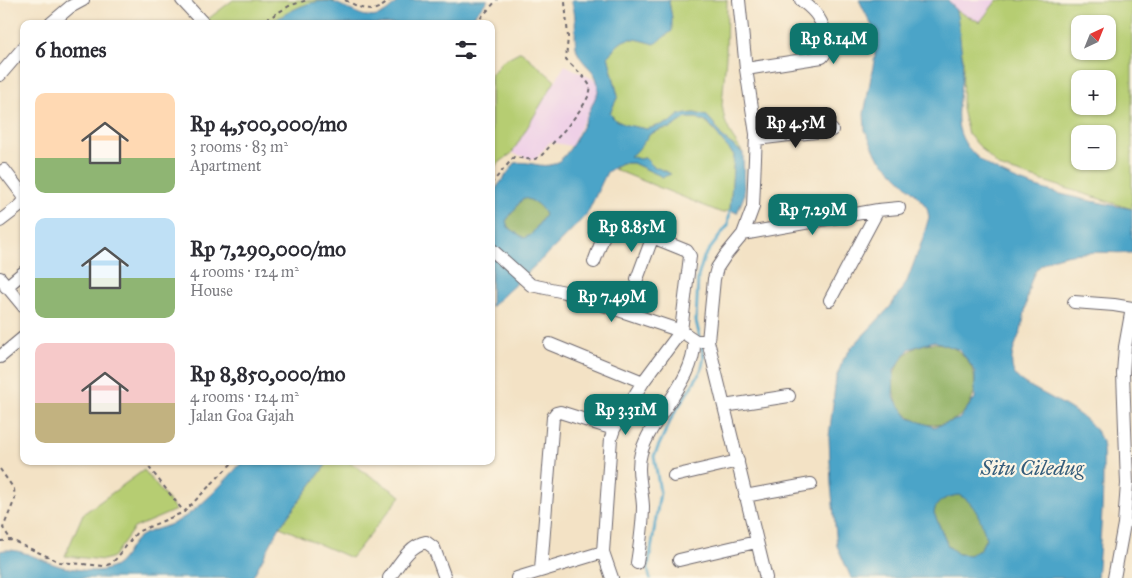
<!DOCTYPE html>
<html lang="en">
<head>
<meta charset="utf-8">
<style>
  :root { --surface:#fff; --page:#f2f2f3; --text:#2b2b33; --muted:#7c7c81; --accent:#0f766e }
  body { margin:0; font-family:"IM FELL Great Primer",serif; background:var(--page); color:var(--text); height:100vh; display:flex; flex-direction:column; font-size:19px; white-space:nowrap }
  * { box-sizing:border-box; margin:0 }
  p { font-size:16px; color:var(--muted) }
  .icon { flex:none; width:28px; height:28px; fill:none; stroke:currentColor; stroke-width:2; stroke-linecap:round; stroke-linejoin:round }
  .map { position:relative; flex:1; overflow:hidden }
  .panel { position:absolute; left:20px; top:20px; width:475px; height:445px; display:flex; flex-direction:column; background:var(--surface); border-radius:10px; box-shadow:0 1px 4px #0004 }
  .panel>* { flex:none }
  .needle { width:32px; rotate:43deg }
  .fabs { position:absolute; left:1071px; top:15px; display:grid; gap:10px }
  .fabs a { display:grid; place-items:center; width:45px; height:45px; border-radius:10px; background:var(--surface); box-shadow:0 1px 4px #0004; font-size:25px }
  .price { position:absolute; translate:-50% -42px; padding:0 11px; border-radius:10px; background:var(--accent); color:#fff; font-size:16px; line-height:32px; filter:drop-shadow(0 1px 2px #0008) }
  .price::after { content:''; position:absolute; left:50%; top:30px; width:15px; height:11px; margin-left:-8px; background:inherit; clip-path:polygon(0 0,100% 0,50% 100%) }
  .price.active { background:#222; color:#fff }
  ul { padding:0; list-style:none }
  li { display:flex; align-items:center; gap:15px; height:125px; padding:0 15px }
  li span { display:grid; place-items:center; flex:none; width:140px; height:100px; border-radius:10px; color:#555 }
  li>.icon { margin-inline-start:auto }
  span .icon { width:60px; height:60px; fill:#fffc; stroke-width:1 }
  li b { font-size:21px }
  h2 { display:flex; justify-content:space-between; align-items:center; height:60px; padding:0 15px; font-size:21px }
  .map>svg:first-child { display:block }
</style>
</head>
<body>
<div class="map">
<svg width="1132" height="578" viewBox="0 0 1132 578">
  <rect width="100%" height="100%" fill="#fcf5e5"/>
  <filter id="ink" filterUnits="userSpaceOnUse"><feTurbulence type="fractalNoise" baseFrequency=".02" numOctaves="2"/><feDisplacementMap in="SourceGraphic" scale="10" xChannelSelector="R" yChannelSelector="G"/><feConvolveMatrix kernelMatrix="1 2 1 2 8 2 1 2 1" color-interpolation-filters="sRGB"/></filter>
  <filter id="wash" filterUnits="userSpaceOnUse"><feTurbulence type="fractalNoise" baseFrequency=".0096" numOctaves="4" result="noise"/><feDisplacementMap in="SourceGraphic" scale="20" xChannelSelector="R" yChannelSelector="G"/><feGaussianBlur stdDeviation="1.12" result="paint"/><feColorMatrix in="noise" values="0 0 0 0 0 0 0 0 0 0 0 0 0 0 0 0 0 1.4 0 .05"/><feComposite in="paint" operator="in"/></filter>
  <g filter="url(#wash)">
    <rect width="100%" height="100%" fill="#f3e2c5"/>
    <!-- built -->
    <path fill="#efd0e7" d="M 948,0 L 997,0 L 980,22 L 955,10 Z
      M 565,65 L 599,82 L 598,92 L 571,146 L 550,142 L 535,160 L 512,153 Z"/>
    <!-- green -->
    <path fill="#b6cd72" stroke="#6c7856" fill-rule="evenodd" d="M 233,0 L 334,0 L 335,2 L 326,1 L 268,24 L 212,24 L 208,19 Z
      M 670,0 L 727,0 L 726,56 L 722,105 L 725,121 L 731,135 L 743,153 L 722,137 L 715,125 L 707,116 L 695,113 L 679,115 L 671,122 L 647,129 L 626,125 L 615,120 L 610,113 L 618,96 L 608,56 C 625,34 629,37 655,44 L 672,18 L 669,1 Z
      M 997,0 L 1132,1 L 1132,209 L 999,167 L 968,134 L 962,109 L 963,62 L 955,10 L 980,22 ZM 1080,24 L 1108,24 L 1108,51 L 1080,51 ZM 1080,79 L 1108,79 L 1108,106 L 1080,106 ZM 1080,134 L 1108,134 L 1108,161 L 1080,161 Z
      M 521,51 L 555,81 L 512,153 L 491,169 L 491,75 L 502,61 Z
      M 686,118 L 697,118 L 708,123 L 734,155 L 730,210 L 722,213 L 614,169 L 621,163 L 633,163 L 663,177 L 670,174 L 653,166 L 645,158 L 639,159 L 630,156 L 650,134 L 662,129 L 671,128 Z
      M 329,461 L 348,461 L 401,496 L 351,558 L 280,527 Z
      M 144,470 L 176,510 L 134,528 L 113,557 L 104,560 L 65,556 L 83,514 Z"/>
    <!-- forest -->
    <path fill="#90b064" stroke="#596950" d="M 523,198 C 532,199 543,206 545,215 L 531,235 L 524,238 L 508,227 L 506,221 Z
      M893 384a41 41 0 1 1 82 0a41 41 0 1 1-82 0Z
      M 959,495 C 976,502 982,522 986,538 L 980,550 L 969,555 L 958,554 L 948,546 L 934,513 C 935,501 948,496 959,495 Z"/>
    <!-- water -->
    <path fill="#4ba4c8" stroke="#366382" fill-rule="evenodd" d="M 399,0 L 488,0 L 466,24 L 434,24 L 426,20 L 418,24 L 268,24 C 286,14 304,1 326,1 C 333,1 338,4 344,7 C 370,20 378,22 399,0 Z
      M 571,0 L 670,0 L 669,2 L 672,18 L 672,31 L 655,44 C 629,37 626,34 608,56 L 618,96 L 610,113 L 615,120 L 626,125 L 647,129 L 671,122 L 679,115 L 694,113 L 707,116 L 715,125 L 722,137 L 743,153 L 744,196 L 737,213 L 730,210 L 734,155 L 720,139 L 714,129 L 708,123 L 697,118 L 686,118 L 671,128 L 662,129 L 650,134 L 637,151 L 630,156 L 639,159 L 645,158 L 653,166 L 671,174 L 663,177 L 633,163 L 621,163 L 607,172 L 587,214 L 557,245 L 491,307 L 491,195 L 515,163 C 528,160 541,169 554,164 C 573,156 589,110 598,92 C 599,68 584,69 577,51 C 574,42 576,29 575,19 C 575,13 573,6 571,0 ZM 523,198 C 532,199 542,206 545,215 L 531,235 L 524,238 L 508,227 L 506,221 Z
      M 859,0 L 948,0 C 950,3 953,6 955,9 C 959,17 960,44 962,54 C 965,77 956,100 958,122 C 963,183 1085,199 1132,209 L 1132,253 C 1105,253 1043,246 1032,278 C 1026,295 1026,313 1021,330 C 1016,344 1006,362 1016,376 C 1021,382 1029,386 1035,389 C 1056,401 1095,418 1102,442 C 1104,451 1103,463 1103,472 C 1103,508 1100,543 1097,578 L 851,578 L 837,546 L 831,484 L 829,437 L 836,378 L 843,360 L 852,347 L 890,307 L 907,281 L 922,241 L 929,217 L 927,208 L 920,199 L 877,156 L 865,130 L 864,114 L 875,56 L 872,26 ZM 934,341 L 960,350 L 975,371 L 975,398 L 959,419 L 934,427 L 909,418 L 893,397 L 894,370 L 909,349 ZM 959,495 C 975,502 982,522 986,538 L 980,550 L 969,555 L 958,554 L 948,546 L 934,513 C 935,501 948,496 959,495 Z
      M 243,461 L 329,461 L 280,527 L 252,578 L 0,578 L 0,551 C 20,545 48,566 69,568 C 82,570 95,573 108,569 C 125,565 127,546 139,537 C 151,529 166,528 178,521 C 200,509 226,480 243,461 Z"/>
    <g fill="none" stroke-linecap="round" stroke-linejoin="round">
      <!-- stream -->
      <path stroke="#4ba4c8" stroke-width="3" d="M 700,338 L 696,321 L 698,277 L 704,257 L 728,225 L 730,210
        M 650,578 L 648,570 L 660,492 L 654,456 L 672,417 L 701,371 L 704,357 L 701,344"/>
    </g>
  </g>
  <g filter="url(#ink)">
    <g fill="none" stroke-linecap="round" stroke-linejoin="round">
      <defs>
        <path id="minor" d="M 182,0 L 204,24
          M 739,0 L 746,69 L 756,134 L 753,207 L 743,234 L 725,256 L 717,268 L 714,279 L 708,341 L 766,578
          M 50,24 L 70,7 L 83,0
          M 746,69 L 822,57 C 832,47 825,28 818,17 C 814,10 807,5 801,0
          M 0,75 L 24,47
          M 756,139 L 832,130
          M 4,170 L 23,195 L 24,198
          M 0,221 L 21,205 L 24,201
          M 743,234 L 878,210 L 899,208
          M 491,249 L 531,285 L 565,292 L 681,331 L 696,341 L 708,341
          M 594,262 L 607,227 L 615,222 L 687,251 L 690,256 L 681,331 L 643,382 L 614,429 L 611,438 L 603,552 L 612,578
          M 0,278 L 24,307
          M 637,279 L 653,236
          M 6,287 L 24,272
          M 830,300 L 878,210
          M 1074,302 L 1114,305 L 1132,308
          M 550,344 L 643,382
          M 0,357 L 24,337
          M 724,406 L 789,396
          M 674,476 L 738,461
          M 745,496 L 811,484
          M 679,560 L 756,542
          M 637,563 C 640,544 643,525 643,506 C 642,488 636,470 641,453 C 652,415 697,379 694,340
          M 541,570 L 553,417 L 556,413 L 560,412 L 614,429
          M 389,578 C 399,565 409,545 426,542 L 434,548 L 445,578
          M 517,578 L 603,552
          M 1114,578 L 1124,524 L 1127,484 L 1123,373 L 1125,347 L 1132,308"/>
      </defs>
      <!-- minor casing -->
      <use href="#minor" stroke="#6b656b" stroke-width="14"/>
      <!-- path -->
      <path stroke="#6b656b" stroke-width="2" stroke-dasharray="4 4" stroke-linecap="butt" d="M 345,0 C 365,10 372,16 390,0
        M 259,24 L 289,6 L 307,0
        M 475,24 L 497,0
        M 491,184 L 514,157 L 533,160 L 541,156 C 551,145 595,99 590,86 C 586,78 572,66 566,59 L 568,37 L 565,2 L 563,0
        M 144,461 L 184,512
        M 0,469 L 14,489 L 15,499 L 3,528 L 11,540
        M 0,541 L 11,540 L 60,562 L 104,566 L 110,564 L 117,558 L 137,532 L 184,512 L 234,461"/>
      <!-- minor -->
      <use href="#minor" stroke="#fff" stroke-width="12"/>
    </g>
  </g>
  <g text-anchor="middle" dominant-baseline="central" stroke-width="4.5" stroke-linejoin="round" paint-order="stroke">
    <!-- water labels -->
    <g font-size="21" font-style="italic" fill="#345c7a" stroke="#fcf5e5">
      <text x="1032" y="468">Situ Ciledug</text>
    </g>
  </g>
</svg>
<div class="fabs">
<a><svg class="needle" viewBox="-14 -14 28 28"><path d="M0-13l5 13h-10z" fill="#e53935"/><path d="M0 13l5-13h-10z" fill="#7c7c81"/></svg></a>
<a>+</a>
<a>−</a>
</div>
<b class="price" style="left:834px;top:65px">Rp 8.14M</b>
<b class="price active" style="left:796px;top:149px">Rp 4.5M</b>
<b class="price" style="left:813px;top:236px">Rp 7.29M</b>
<b class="price" style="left:632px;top:253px">Rp 8.85M</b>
<b class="price" style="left:612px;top:323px">Rp 7.49M</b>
<b class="price" style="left:626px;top:436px">Rp 3.31M</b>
<section class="panel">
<h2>6 homes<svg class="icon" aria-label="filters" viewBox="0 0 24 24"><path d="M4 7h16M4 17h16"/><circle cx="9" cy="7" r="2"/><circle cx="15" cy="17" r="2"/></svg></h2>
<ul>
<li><span style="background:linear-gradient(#ffd9b3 65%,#8fb573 0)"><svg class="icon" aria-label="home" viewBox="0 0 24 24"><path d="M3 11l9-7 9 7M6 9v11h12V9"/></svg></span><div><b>Rp 4,500,000/mo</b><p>3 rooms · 83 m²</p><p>Apartment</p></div></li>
<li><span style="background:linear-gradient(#bfe0f5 60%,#8fb573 0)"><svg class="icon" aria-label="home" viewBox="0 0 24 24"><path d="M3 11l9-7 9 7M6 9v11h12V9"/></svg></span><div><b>Rp 7,290,000/mo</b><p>4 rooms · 124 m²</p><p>House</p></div></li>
<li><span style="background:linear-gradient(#f6c9c9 60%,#c2b280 0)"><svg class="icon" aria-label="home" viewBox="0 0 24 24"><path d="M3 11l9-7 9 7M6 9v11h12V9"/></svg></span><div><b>Rp 8,850,000/mo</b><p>4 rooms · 124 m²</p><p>Jalan Goa Gajah</p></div></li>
</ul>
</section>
</div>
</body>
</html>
